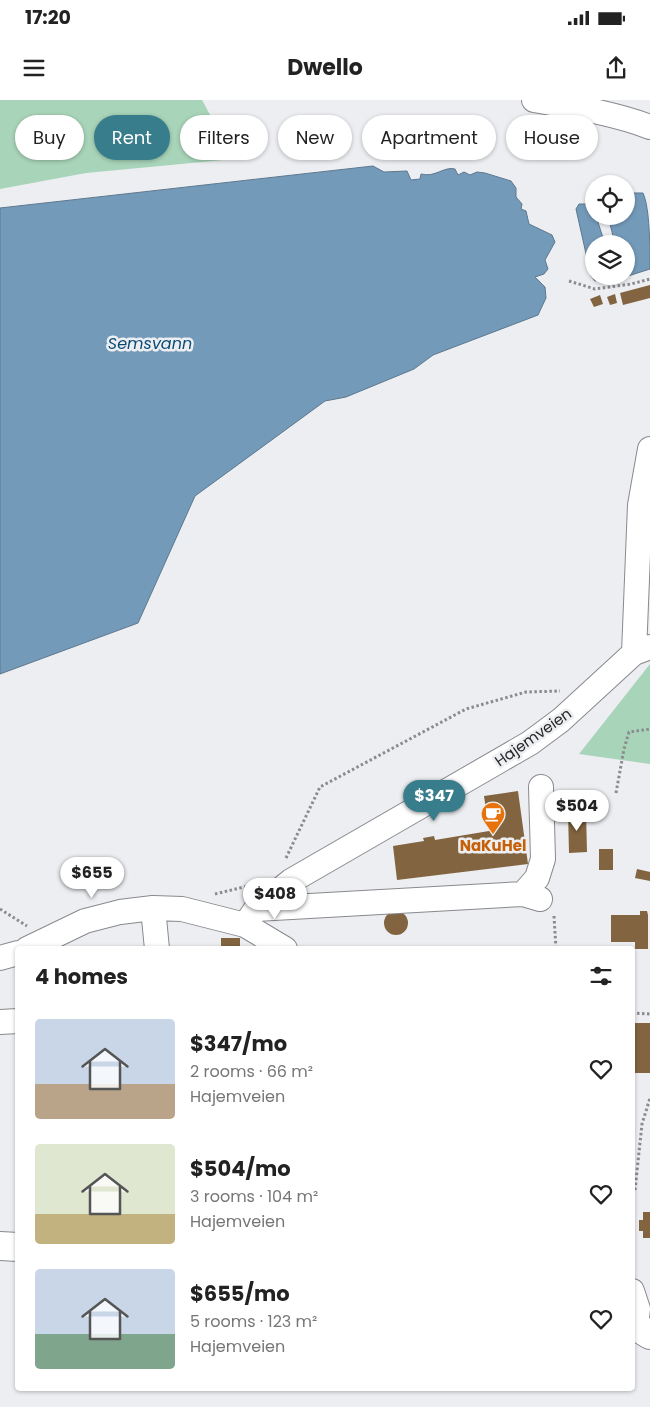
<!DOCTYPE html>
<html lang="en">
<head>
<meta charset="utf-8">
<style>
  :root { --surface:#fff; --page:#f6f6f6; --text:#222; --muted:#767676; --accent:#387d8b }
  body { margin:0; font-family:Poppins,sans-serif; background:var(--page); color:var(--text); height:100vh; display:flex; flex-direction:column; font-size:19px; white-space:nowrap }
  * { box-sizing:border-box; margin:0 }
  p { font-size:16px; color:var(--muted) }
  .icon { flex:none; width:28px; height:28px; fill:none; stroke:currentColor; stroke-width:2; stroke-linecap:round; stroke-linejoin:round }
  .map { position:relative; flex:1; overflow:hidden }
  .side { position:absolute; left:15px; top:846px; width:620px; height:445px; display:flex; flex-direction:column; background:var(--surface); border-radius:5px; box-shadow:0 1px 4px #0004 }
  .side>* { flex:none }
  .guide { position:absolute; left:15px; top:15px; width:620px; height:45px; display:flex; gap:10px }
  .fabs { position:absolute; left:585px; top:75px; display:grid; gap:10px }
  .fabs a { display:grid; place-items:center; width:50px; height:50px; border-radius:50%; background:var(--surface); box-shadow:0 1px 4px #0004; font-size:25px }
  .price { position:absolute; translate:-50% -42px; padding:0 11px; border-radius:18px; background:#fff; color:#222; font-size:16px; line-height:32px; filter:drop-shadow(0 1px 2px #0008) }
  .price::after { content:''; position:absolute; left:50%; top:30px; width:15px; height:11px; margin-left:-8px; background:inherit; clip-path:polygon(0 0,100% 0,50% 100%) }
  .price.selected { background:var(--accent); color:#fff }
  ul { padding:0; list-style:none }
  li { display:flex; align-items:center; gap:15px; height:125px; padding:0 20px }
  li span { display:grid; place-items:center; flex:none; width:140px; height:100px; border-radius:5px; color:#555 }
  li>.icon { margin-inline-start:auto }
  span .icon { width:60px; height:60px; fill:#fffc; stroke-width:1 }
  li b { font-size:21px }
  h2 { display:flex; justify-content:space-between; align-items:center; height:60px; padding:0 20px; font-size:21px }
  .chip { padding:0 18px; border-radius:22px; background:var(--surface); box-shadow:0 1px 4px #0004; font-size:18px; line-height:45px }
  .chip.selected { background:var(--accent); color:#fff }
  .status { display:flex; justify-content:space-between; align-items:center; height:35px; padding:0 25px; background:var(--surface); direction:ltr }
  .status svg { height:14px; fill:currentColor }
  header { display:flex; justify-content:space-between; align-items:center; height:65px; padding:0 20px; background:var(--surface); font-size:22px; font-weight:700 }
  .map>svg:first-child { display:block }
</style>
</head>
<body>
<div class="status"><b>17:20</b><svg viewBox="0 0 49 12"><path d="M0 12V9h3v3zM5 12V6h3v6zM10 12V3h3v9zM15 12V0h3v12zM26 1h20v11H26zM47 4h2v5h-2z"/></svg></div>
<header><svg class="icon" aria-label="menu" viewBox="0 0 24 24"><path d="M4 6h16M4 12h16M4 18h16"/></svg>Dwello<svg class="icon" aria-label="share" viewBox="0 0 24 24"><path d="M12 15V3M7 8l5-5 5 5M5 13v7h14v-7"/></svg></header>
<div class="map">
<svg width="650" height="1307" viewBox="0 0 650 1307">
  <rect width="100%" height="100%" fill="#eceef1"/>
  <!-- green -->
  <path fill="#a8d4b9" d="M 0,0 L 202,0 L 234,59 L 86,73 L 0,89 Z
    M 650,564 L 650,664 L 579,654 Z"/>
  <!-- water -->
  <path fill="#749aba" stroke="#5d788e" d="M 373,66 L 384,72 L 407,71 L 411,80 L 420,79 L 421,74 C 435,78 444,66 455,69 L 458,75 L 464,72 L 470,75 L 477,72 L 485,73 L 511,81 L 516,88 L 516,97 L 522,104 L 521,109 L 526,111 L 529,124 L 552,135 L 555,142 L 545,160 L 548,169 L 544,174 L 535,177 L 545,187 L 546,198 L 538,215 L 433,255 L 414,269 L 346,297 L 325,301 L 195,396 L 138,523 L 0,574 L 0,108 Z
    M 626,93 L 643,93 C 650,108 650,149 650,169 L 628,176 L 626,144 L 615,144 L 608,116 L 626,116 Z
    M 579,104 L 593,104 L 594,116 L 596,116 L 605,144 L 594,144 L 594,176 L 609,176 L 608,178 L 595,181 L 591,176 L 576,109 Z"/>
  <!-- building -->
  <path fill="#826540" d="M 650,185 L 650,198 L 623,205 L 620,193 Z
    M 615,194 L 617,203 L 610,205 L 607,197 Z
    M 600,195 L 603,204 L 594,207 L 590,199 Z
    M 518,691 L 528,764 L 397,780 L 393,746 L 424,741 L 423,738 L 434,736 L 435,740 L 489,731 L 484,696 Z
    M 568,712 L 586,712 L 587,752 L 569,753 Z
    M 599,749 L 613,749 L 613,770 L 599,770 Z
    M 637,769 L 650,772 L 650,781 L 635,778 Z
    M 640,811 L 647,811 L 648,815 L 648,849 L 635,849 L 635,842 L 611,842 L 611,815 L 640,815 Z
    M384 823a12 12 0 1 1 24 0a12 12 0 1 1-24 0Z
    M 221,838 L 240,838 L 240,849 L 221,849 Z
    M 632,923 L 650,923 L 650,973 L 632,973 Z
    M 643,1112 L 650,1112 L 650,1138 L 643,1138 L 643,1131 L 639,1131 L 639,1120 L 643,1120 Z"/>
  <g fill="none" stroke-linecap="round" stroke-linejoin="round">
    <defs>
      <path id="minor" d="M 534,0 C 573,7 613,13 650,27
        M 634,553 L 640,405 L 650,349
        M 523,794 L 537,778 L 543,759 L 541,687
        M 153,808 L 157,849
        M 256,809 L 523,794 L 540,799
        M 245,825 L 256,809 L 291,781 L 530,643 L 561,620 L 634,553 L 650,547
        M 27,849 L 85,821 L 120,812 L 153,808 L 182,809 L 245,825 L 285,849
        M 0,858 L 18,853
        M 0,922 L 18,921
        M 632,1191 L 638,1209 L 636,1225"/>
      <path id="major" d="M 0,1146 L 18,1147
        M 632,1224 L 650,1235"/>
    </defs>
    <!-- minor casing -->
    <use href="#minor" stroke="#888a8d" stroke-width="26"/>
    <!-- major casing -->
    <use href="#major" stroke="#888a8d" stroke-width="30"/>
    <!-- path -->
    <path stroke="#8a8b8d" stroke-width="3" stroke-dasharray="2.5 2.5" stroke-linecap="butt" d="M 569,181 L 595,189 L 631,184 L 650,179
      M 616,693 L 624,649 L 629,632 L 650,629
      M 286,758 L 320,687 L 466,609 L 526,592 L 560,591
      M 215,794 L 248,786
      M 0,809 L 27,826
      M 554,816 L 556,849
      M 632,913 L 650,914
      M 635,1090 L 642,1024 L 650,998"/>
    <!-- minor -->
    <use href="#minor" stroke="#fff" stroke-width="24"/>
    <!-- major -->
    <use href="#major" stroke="#fff" stroke-width="28"/>
  </g>
  <!-- icons -->
  <defs>
    <symbol id="cafe-pin" viewBox="-11 -11 22 30"><path d="M0 17L-7.5 6A9.5 9.5 0 1 1 7.5 6Z" fill="#e8710a" stroke="#eceef1"/><path d="M-5.5-4.5H6V0H3Q3 3.5 0 3.5H-2.5Q-5.5 3.5-5.5 0ZM3-3.2v2h1.7v-2ZM-6 4.5H4V6H-6Z" fill="#fff"/></symbol>
  </defs>
  <g fill-rule="evenodd">
    <use href="#cafe-pin" x="479" y="700" width="28" height="38"/>
  </g>
  <g text-anchor="middle" dominant-baseline="central" stroke-width="5" stroke-linejoin="round" paint-order="stroke">
    <!-- street labels -->
    <g font-size="15" fill="#272728" stroke="#eceef1">
      <text transform="translate(533 637) rotate(-35)">Hajemveien</text>
    </g>
    <!-- food labels -->
    <g font-size="15" font-weight="bold" fill="#c56008" stroke="#eceef1">
      <text x="493" y="745">NaKuHel</text>
    </g>
    <!-- water labels -->
    <g font-size="16" font-style="italic" fill="#0a4b76" stroke="#eceef1">
      <text x="150" y="243">Semsvann</text>
    </g>
  </g>
</svg>
<div class="fabs">
<a><svg class="icon" aria-label="locate" viewBox="0 0 24 24"><circle cx="12" cy="12" r="6"/><path d="M12 2v4M12 18v4M2 12h4M18 12h4"/></svg></a>
<a><svg class="icon" aria-label="layers" viewBox="0 0 24 24"><path d="M12 4l9 5-9 5-9-5zM3 14l9 5 9-5"/></svg></a>
</div>
<b class="price selected" style="left:434px;top:722px">$347</b>
<b class="price" style="left:577px;top:732px">$504</b>
<b class="price" style="left:92px;top:799px">$655</b>
<b class="price" style="left:275px;top:820px">$408</b>
<div class="guide">
<a class="chip">Buy</a>
<a class="chip selected">Rent</a>
<a class="chip">Filters</a>
<a class="chip">New</a>
<a class="chip">Apartment</a>
<a class="chip">House</a>
</div>
<section class="side">
<h2>4 homes<svg class="icon" aria-label="filters" viewBox="0 0 24 24"><path d="M4 7h16M4 17h16"/><circle cx="9" cy="7" r="2"/><circle cx="15" cy="17" r="2"/></svg></h2>
<ul>
<li><span style="background:linear-gradient(#c9d6e8 65%,#b9a48a 0)"><svg class="icon" aria-label="home" viewBox="0 0 24 24"><path d="M3 11l9-7 9 7M6 9v11h12V9"/></svg></span><div><b>$347/mo</b><p>2 rooms · 66 m²</p><p>Hajemveien</p></div><svg class="icon" aria-label="heart" viewBox="0 0 24 24"><path d="M12 20l-8-8c-3-5 5-10 8-4 3-6 11-1 8 4z"/></svg></li>
<li><span style="background:linear-gradient(#dfe7d0 70%,#c2b280 0)"><svg class="icon" aria-label="home" viewBox="0 0 24 24"><path d="M3 11l9-7 9 7M6 9v11h12V9"/></svg></span><div><b>$504/mo</b><p>3 rooms · 104 m²</p><p>Hajemveien</p></div><svg class="icon" aria-label="heart" viewBox="0 0 24 24"><path d="M12 20l-8-8c-3-5 5-10 8-4 3-6 11-1 8 4z"/></svg></li>
<li><span style="background:linear-gradient(#c9d6e8 65%,#7fa58c 0)"><svg class="icon" aria-label="home" viewBox="0 0 24 24"><path d="M3 11l9-7 9 7M6 9v11h12V9"/></svg></span><div><b>$655/mo</b><p>5 rooms · 123 m²</p><p>Hajemveien</p></div><svg class="icon" aria-label="heart" viewBox="0 0 24 24"><path d="M12 20l-8-8c-3-5 5-10 8-4 3-6 11-1 8 4z"/></svg></li>
</ul>
</section>
</div>
</body>
</html>
